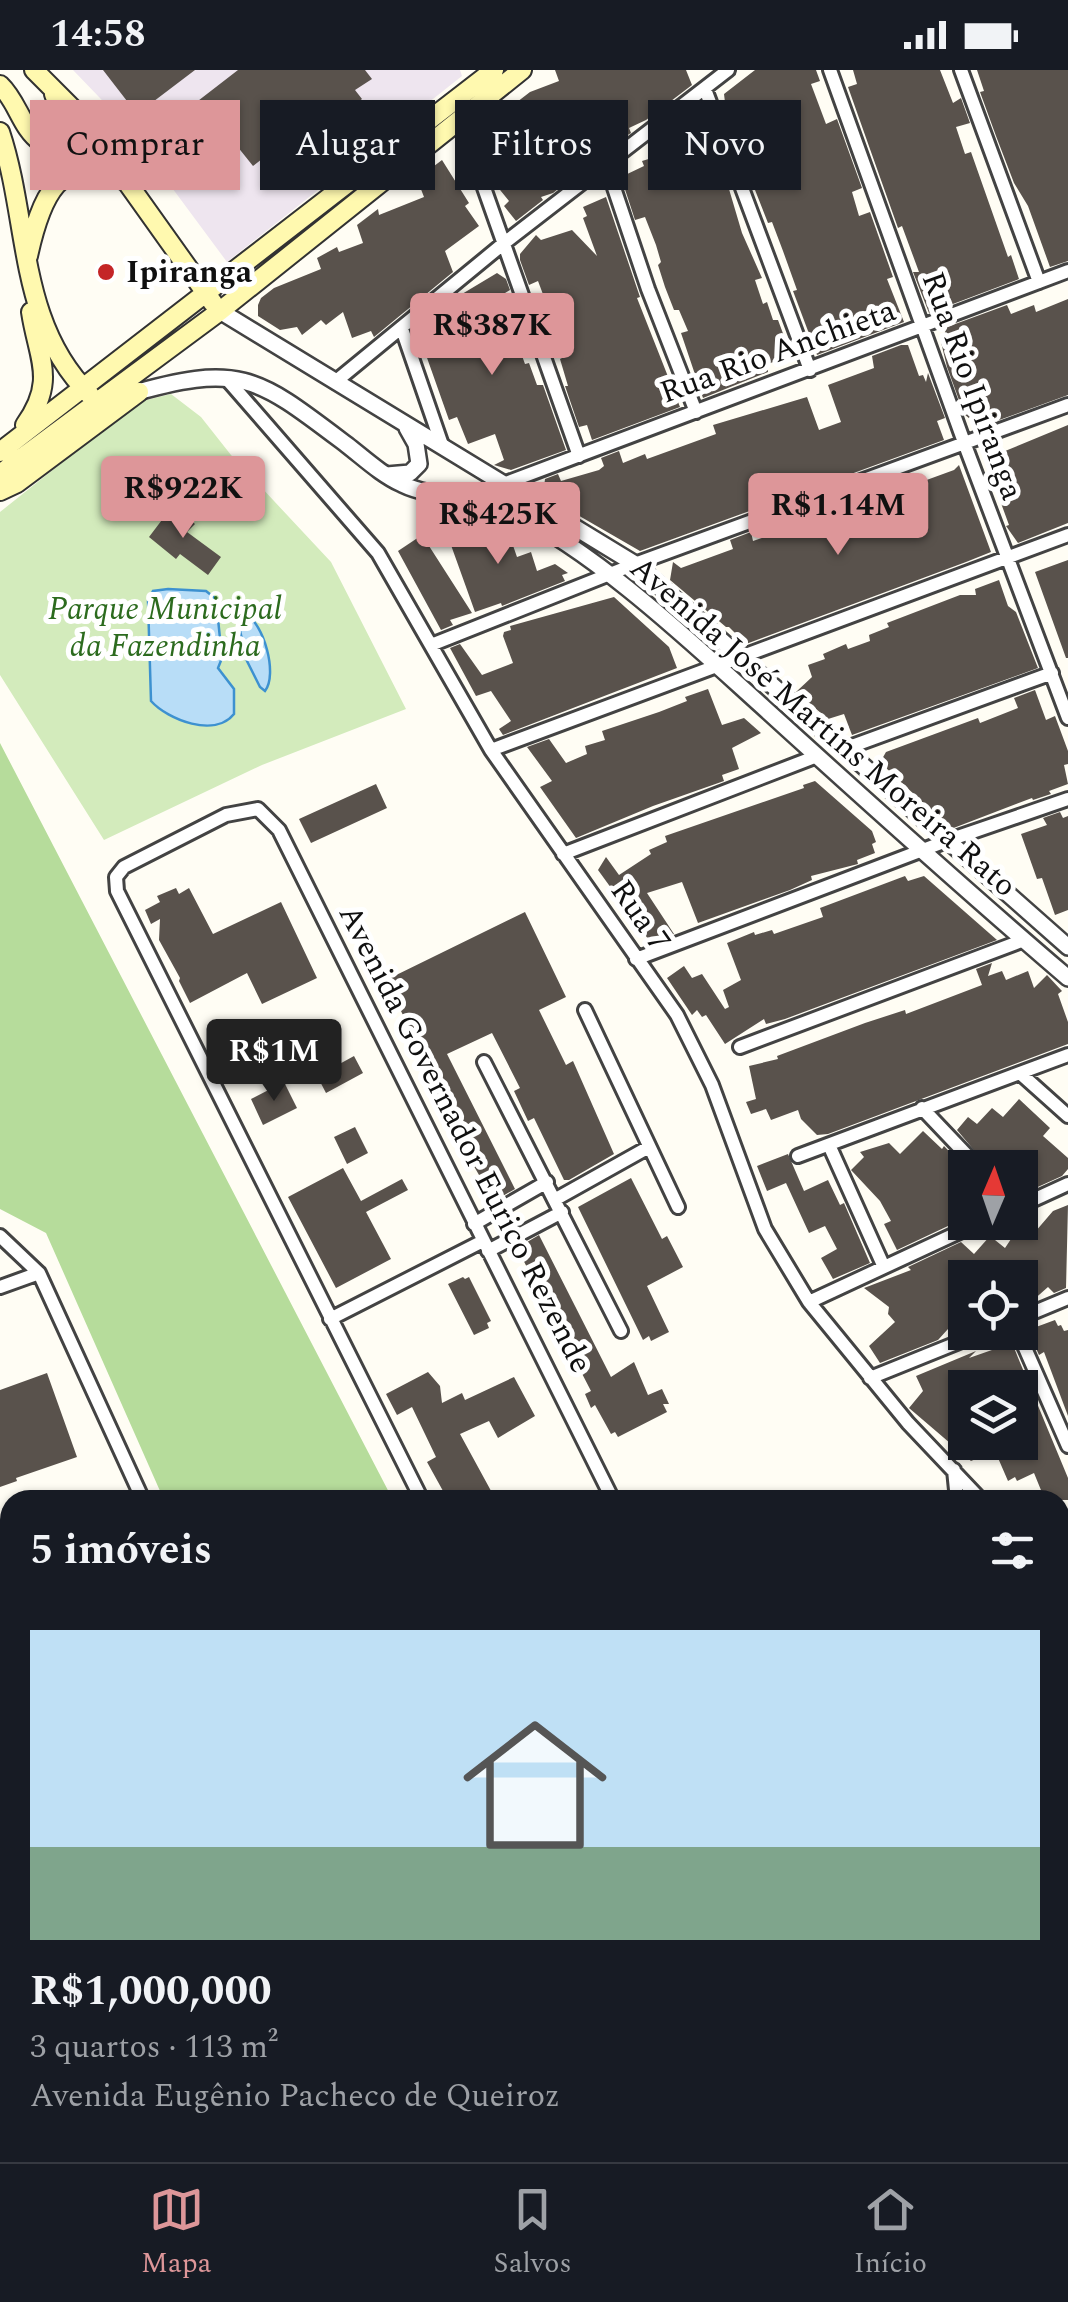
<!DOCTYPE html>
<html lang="pt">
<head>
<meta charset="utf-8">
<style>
  :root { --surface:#171b24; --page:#20242c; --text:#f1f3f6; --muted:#9ea1a6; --line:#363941; --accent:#dd9699 }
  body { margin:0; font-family:Spectral,serif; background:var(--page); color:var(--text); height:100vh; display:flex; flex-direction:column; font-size:38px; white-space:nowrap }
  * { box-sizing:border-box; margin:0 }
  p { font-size:32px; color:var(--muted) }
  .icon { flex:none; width:55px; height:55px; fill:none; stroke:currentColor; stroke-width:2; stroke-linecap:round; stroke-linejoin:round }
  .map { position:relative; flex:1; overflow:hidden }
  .drawer { position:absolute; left:0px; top:1420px; width:1070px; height:672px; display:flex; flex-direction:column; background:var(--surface); border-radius:30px 30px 0 0; box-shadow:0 2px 8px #0004 }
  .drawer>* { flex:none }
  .banner { position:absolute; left:30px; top:30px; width:1010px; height:90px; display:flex; gap:20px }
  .needle { width:65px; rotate:2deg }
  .controls { position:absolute; left:948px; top:1080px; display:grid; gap:20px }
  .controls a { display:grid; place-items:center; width:90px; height:90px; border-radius:0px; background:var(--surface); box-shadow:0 2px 8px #0004; font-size:50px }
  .price { position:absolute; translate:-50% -85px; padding:0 22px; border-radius:10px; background:var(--accent); color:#111; font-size:32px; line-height:65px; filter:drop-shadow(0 2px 5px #0008) }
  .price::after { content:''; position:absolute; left:50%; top:60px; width:30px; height:22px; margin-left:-15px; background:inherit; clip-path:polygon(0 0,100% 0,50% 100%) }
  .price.current { background:#222; color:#fff }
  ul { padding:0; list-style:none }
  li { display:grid; align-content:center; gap:20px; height:530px; padding:0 30px }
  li+li { border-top:2px solid var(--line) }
  li span { display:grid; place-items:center; height:310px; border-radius:0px; color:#555 }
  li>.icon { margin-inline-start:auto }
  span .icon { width:180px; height:180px; fill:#fffc; stroke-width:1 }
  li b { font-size:42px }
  h2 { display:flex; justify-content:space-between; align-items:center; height:120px; padding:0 30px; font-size:42px }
  .chip { padding:0 35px; border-radius:0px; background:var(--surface); box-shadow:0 2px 8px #0004; font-size:35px; line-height:90px }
  .chip.current { background:var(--accent); color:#111 }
  .status { display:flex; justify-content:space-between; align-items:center; height:70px; padding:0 50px; background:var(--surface); direction:ltr }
  .status svg { height:28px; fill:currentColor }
  .dock { display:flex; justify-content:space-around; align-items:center; height:140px; border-top:2px solid var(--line); background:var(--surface); font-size:28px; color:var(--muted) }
  .dock a { display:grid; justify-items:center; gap:5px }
  .dock .current { color:var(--accent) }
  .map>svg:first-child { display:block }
</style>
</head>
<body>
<div class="status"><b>14:58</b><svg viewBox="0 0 49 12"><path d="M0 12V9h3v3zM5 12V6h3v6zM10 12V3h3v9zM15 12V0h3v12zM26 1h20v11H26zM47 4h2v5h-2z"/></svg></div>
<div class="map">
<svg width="1068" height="2092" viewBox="0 0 1068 2092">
  <rect width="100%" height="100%" fill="#fffdf4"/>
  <!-- industrial -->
  <path fill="#eee5ef" d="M 73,0 L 460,0 L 462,6 L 227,192 L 124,53 Z"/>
  <!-- green -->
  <path fill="#d3ebbc" d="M 171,324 L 201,347 L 231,385 L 331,492 L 406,639 L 262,695 L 104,770 L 0,605 L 0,442 L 138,332 Z"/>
  <!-- forest -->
  <path fill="#b6dc9b" d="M 0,673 L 393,1430 L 164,1430 L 46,1163 L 0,1139 Z"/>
  <!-- pitch -->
  <path fill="#e4f2ce" d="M 10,1860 L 10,2082 L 121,2083 L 124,2092 L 0,2092 L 0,1863 Z"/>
  <!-- water -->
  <path fill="#b8ddf7" stroke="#3d91d0" stroke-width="2.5" d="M 168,519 L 206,521 L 216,529 L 222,588 L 218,598 L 234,619 L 234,644 C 215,668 168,650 151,631 L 148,531 L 153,521 Z
    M 245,543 C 264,554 278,604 265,621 L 260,617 L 247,591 L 238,552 Z"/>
  <!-- building -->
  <path fill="#59524c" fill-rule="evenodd" d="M 103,0 L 195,0 L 137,44 Z
    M 238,0 L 365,0 L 372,9 L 355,20 L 362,29 L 312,68 L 295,46 L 273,63 L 281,74 L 253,96 L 233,71 L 226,76 L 194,34 Z
    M 555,0 L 686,0 L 692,15 L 646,50 L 629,58 L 631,63 L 623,68 L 585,81 L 589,95 L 553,123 L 541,127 L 543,130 L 516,151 L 504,136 L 509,131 L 492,110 L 484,89 L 494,80 L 481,60 L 530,22 L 559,11 Z
    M 755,0 L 816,0 L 820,11 L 811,14 L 826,54 L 837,49 L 862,118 L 852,122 L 859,146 L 870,142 L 893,207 L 887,209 L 904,252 L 817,285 L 793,221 L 797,220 L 783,181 L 772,152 L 768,153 L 727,49 L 724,24 Z
    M 853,0 L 940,0 L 953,33 L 961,28 L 970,53 L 956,57 L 965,84 L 971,82 L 1008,187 L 1011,185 L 1019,209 L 929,243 L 913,202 L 919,202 L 902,156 L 898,158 L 848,17 L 857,14 Z
    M 977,0 L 1068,0 L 1068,191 L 1050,197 L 1028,136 L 1014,113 L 996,66 L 980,22 L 984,21 Z
    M 703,45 L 721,92 L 742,163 L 762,208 L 755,210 L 763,234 L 767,232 L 773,250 L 778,250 L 791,285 L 768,294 L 768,302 L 703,328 L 681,263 L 688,261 L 679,240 L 674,240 L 665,217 L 658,195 L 661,192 L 656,175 L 645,147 L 635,150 L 621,107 L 644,96 L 642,91 L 665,84 L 661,72 L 696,46 Z
    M 442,90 L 469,133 L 465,136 L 479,156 L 445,181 L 453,202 L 374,267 L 371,261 L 352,268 L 343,242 L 326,255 L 321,250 L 302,265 L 297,257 L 280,260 L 258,246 L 258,235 L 261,228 L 274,218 L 321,199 L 317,188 L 337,177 L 339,182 L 363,173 L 357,155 L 378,139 L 379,145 L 424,127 L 417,109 Z
    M 606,127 L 640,227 L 637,228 L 680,337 L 592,370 L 587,355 L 579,357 L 565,316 L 568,316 L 560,289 L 564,287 L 544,237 L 547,235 L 538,211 L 529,215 L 520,190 L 520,184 L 536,165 L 541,170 L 572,160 L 597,186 L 583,148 L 587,146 L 583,137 Z
    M 497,203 L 506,209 L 510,220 L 500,226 L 508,250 L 516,246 L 525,269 L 517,272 L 525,294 L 529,293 L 537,315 L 543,315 L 566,380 L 511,400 L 494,395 L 504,390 L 495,364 L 468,374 L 457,347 L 449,350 L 426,285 L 431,284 L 427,262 L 437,251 L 462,242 L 457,227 Z
    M 1068,229 L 1068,325 L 980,357 L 976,347 L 970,349 L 964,344 L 947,297 L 941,272 L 947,257 L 1007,235 L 1011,244 L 1034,235 L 1036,242 Z
    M 901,275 L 908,275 L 919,306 L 923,305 L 926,312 L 928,303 L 945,348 L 937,351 L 944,370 L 640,481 L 543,425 L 545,409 L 558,404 L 561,411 L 599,400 L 604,396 L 601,388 L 619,381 L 623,393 L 645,384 L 647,389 L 716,364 L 713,355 L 807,327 L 819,360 L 841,352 L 828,315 L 874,298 L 872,286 Z
    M 1068,355 L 1068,453 L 1018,473 L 1006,456 L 1009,455 L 987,395 L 988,388 Z
    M 959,395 L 991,482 L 966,492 L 746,574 L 729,557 L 726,557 L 670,510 L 673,492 L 681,498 L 733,479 L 730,470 L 751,462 L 753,471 L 779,462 L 780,465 L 890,420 L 891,423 L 954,400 Z
    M 174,434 L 195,454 L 187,462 L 221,487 L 208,505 L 180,484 L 176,489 L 149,467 Z
    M 487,449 L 509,464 L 517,487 L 531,482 L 537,501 L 555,494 L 568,503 L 562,505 L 565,511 L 502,536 L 501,533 L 475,542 L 447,464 Z
    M 422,465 L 472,543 L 450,550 L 453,555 L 441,560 L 398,481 Z
    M 1068,490 L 1068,588 L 1066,588 L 1035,502 Z
    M 999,510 L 1008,536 L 1016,542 L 1038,598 L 852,665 L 844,644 L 828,649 L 796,622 L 812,607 L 808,595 L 825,589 L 823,584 L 846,574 L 848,579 L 870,571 L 869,565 L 889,557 L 887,553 L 960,525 L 976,525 L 975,519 Z
    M 614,527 L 669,577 L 677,598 L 503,665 L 499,659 L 511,651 L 491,621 L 476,626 L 450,578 L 460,574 L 482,605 L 513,593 L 503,566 L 504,562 L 511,560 L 510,556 Z
    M 708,619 L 722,655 L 744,648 L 761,663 L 732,678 L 739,699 L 722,705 L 724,711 L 653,736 L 576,768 L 540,717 L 552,711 L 527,677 L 549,669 L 566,693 L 587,684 L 585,676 L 605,670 L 602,661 L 659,642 L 687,631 L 685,627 Z
    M 1035,620 L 1046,650 L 1055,646 L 1068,681 L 1068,694 L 1064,695 L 1068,714 L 1049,721 L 1051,724 L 1033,730 L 1032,728 L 951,759 L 885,697 L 882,689 L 886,682 L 978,648 L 980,653 L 1018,638 L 1014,628 Z
    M 815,711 L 872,761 L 876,772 L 872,774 L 875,783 L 857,790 L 858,794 L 811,806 L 812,810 L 790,820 L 698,853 L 682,812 L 647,823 L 674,864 L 651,873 L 598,800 L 606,787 L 619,805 L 651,784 L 649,780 L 667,772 L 665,766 L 804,718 L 803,715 Z
    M 376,714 L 387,738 L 311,773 L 299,749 Z
    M 1060,742 L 1063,748 L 1068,746 L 1068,840 L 1055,845 L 1042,808 L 1037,809 L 1021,764 L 1047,755 L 1043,748 Z
    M 905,806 L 908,811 L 924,806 L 997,870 L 785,949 L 766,954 L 764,949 L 725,974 L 706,945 L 702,947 L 697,940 L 692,945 L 667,908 L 684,896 L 692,908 L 702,904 L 725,939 L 729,937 L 723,920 L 741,910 L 727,873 L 754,862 L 755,865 L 772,860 L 774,864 L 823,847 L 820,838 Z
    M 176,818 L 179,824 L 189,818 L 213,864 L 281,832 L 317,908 L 262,934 L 247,903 L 190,933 L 179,911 L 180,908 L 159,870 L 160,849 L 151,854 L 145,840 L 160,832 L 157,826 Z
    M 525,842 L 566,927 L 539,940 L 566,995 L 573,991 L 614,1084 L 569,1110 L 564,1110 L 534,1048 L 528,1051 L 514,1021 L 520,1018 L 492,963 L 447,984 L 515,1119 L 494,1131 L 460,1072 L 429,1007 L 432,1005 L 386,910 Z
    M 992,893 L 988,906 L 1002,901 L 1006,910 L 1028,901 L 1034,918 L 1047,905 L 1062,921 L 1058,924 L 1068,952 L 1068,974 L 828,1064 L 817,1065 L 801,1049 L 798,1040 L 771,1050 L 766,1039 L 751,1044 L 746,1032 L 756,1029 L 749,996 L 778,989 L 777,986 L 865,953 L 905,940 L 906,944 L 982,915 L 976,899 Z
    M 354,986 L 363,1003 L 326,1023 L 314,1000 L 331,992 L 334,997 Z
    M 284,1012 L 297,1038 L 263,1055 L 251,1029 Z
    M 1019,1029 L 1050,1058 L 1043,1066 L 1068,1088 L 1068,1099 L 1062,1106 L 1020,1125 L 1020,1098 L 989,1098 L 957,1060 L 968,1047 L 977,1054 L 992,1038 L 1003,1047 Z
    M 355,1057 L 368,1083 L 347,1094 L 334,1067 Z
    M 923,1061 L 942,1079 L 944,1076 L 965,1098 L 965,1148 L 897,1180 L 884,1154 L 891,1151 L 880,1131 L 851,1100 L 864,1087 L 860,1082 L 889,1073 L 900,1084 Z
    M 788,1084 L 804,1121 L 828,1110 L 840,1135 L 844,1133 L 870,1193 L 833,1209 L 821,1188 L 837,1179 L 825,1156 L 809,1163 L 786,1113 L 767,1121 L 757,1096 Z
    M 343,1098 L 361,1131 L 402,1109 L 408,1120 L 366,1142 L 391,1189 L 336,1218 L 288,1127 Z
    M 631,1108 L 662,1169 L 667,1166 L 683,1197 L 647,1216 L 669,1262 L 651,1271 L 649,1266 L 643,1270 L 578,1137 Z
    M 1068,1135 L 1066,1218 L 1054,1223 L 1048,1217 L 1031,1232 L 1020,1224 L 1020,1208 L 965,1208 L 965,1259 L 953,1264 L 948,1259 L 938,1270 L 880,1293 L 869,1276 L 895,1252 L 888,1244 L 889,1237 L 864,1218 L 911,1200 L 908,1197 L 961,1172 L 974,1184 L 990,1166 L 1005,1178 L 1023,1151 L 1035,1162 L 1053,1141 Z
    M 539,1165 L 611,1307 L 634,1292 L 648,1325 L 662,1319 L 669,1334 L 663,1334 L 667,1342 L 618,1367 L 615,1362 L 611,1364 L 595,1335 L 591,1338 L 585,1324 L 591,1321 L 517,1178 Z
    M 463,1207 L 465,1209 L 469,1207 L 491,1251 L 487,1253 L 489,1258 L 474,1265 L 448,1214 Z
    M 1055,1250 L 1058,1256 L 1061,1255 L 1064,1261 L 1068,1260 L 1068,1346 L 1044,1282 L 1039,1285 L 1028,1260 Z
    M 1012,1273 L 1068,1408 L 1068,1430 L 1045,1430 L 1034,1403 L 1017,1411 L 1015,1407 L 1008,1411 L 995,1381 L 971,1391 L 909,1338 L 923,1321 L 916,1306 L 976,1281 L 969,1288 ZM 956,1318 L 1020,1318 L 1020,1372 L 965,1372 L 965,1338 Z
    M 428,1302 L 440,1316 L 442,1333 L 462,1323 L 465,1330 L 514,1307 L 535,1346 L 498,1368 L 489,1351 L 460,1364 L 496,1430 L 448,1430 L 427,1392 L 436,1387 L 412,1337 L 397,1345 L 386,1324 Z
    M 47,1303 L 77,1387 L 16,1408 L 17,1411 L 0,1417 L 0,1320 Z"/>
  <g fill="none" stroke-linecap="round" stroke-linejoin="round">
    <defs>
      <path id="minor" d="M 830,0 L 965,375 L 1068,648
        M 961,0 L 1039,212
        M 705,19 L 810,300
        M 460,50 L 579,386
        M 606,94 L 648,219 L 696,342
        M 402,259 L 442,375
        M 226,308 L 378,483 L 491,680 L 677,945 L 712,1015 L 765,1159 L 809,1232 L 908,1353 L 981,1430
        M 335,312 L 503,174 L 728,0
        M 506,413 L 1068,201
        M 431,575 L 635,494 L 1068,335
        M 844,679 L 1052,603
        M 491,680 L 1068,465
        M 563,784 L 817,686
        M 636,889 L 949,770 L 1068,729
        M 585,940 L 678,1137
        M 740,977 L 1024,870
        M 484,992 L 621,1261
        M 1021,1004 L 1068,1046
        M 922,1038 L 979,1098
        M 829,1075 L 883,1195
        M 798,1086 L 1068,985
        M 556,1129 L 649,1077
        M 1020,1136 L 1068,1114
        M 474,1154 L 547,1112
        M 0,1166 L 39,1203 L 143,1430
        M 488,1181 L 562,1142
        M 0,1217 L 39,1203
        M 809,1232 L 981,1152
        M 1020,1248 L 1068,1228
        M 330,1249 L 483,1171
        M 1018,1262 L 1068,1376
        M 870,1308 L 984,1262
        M 954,1400 L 957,1430
        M 422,1430 L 117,821 L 116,807 L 124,797 L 226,745 L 258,739 L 279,760 L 613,1430
        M 1060,1528 L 1068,1539
        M 0,1646 L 10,1674
        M 1060,1654 L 1068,1668
        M 0,1699 L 10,1695
        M 1060,1949 L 1068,1948
        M 153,2082 L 157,2092
        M 338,2082 L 341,2092
        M 526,2082 L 529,2092
        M 724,2082 L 727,2092
        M 233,2092 L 260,2082"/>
      <path id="tertiary" d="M 220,241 L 635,494 L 1068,877
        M 127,325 C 241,292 256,306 347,375 C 365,389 382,405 402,414 C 435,430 473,423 505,438 C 594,480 689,570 762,636 C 863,728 964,819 1068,908
        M 387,405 L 410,403 L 419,394 L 416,374 L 407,358"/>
      <path id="secondary" d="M 34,0 L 79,45 L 213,233
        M 0,15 C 18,32 21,58 41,72 L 51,72 C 66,58 61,41 54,24
        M 0,62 C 30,152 17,253 90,325
        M 28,186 C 40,131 59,76 125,111
        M 25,355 C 57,310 38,289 31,242
        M 0,382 L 494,0
        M 0,404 L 220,241 L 522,0
        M 0,421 L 17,413 L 139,322"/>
    </defs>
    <!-- minor casing -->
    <use href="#minor" stroke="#434343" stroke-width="18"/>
    <!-- tertiary casing -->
    <use href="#tertiary" stroke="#434343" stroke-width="20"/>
    <!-- secondary casing -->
    <use href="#secondary" stroke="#323232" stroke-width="22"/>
    <!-- minor -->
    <use href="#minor" stroke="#fff" stroke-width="12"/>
    <!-- tertiary -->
    <use href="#tertiary" stroke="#fff" stroke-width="15"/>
    <!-- secondary -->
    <use href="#secondary" stroke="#fff9af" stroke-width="18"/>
  </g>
  <!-- markers -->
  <circle fill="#c42527" stroke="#fff" stroke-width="4" cx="106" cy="202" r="10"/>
  <g text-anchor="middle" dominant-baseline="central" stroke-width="10" stroke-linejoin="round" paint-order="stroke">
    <!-- poi labels -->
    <g font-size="32" font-weight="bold" fill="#101010" stroke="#fff" text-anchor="start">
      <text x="126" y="202">Ipiranga</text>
    </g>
    <!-- street labels -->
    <g font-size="32" fill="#101010" stroke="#fff">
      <text transform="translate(778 282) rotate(-20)">Rua Rio Anchieta</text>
      <text transform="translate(972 316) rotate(70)">Rua Rio Ipiranga</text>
      <text transform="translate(823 657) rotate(41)">Avenida José Martins Moreira Rato</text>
      <text transform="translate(640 846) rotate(55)">Rua 7</text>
      <text transform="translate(465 1069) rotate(63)">Avenida Governador Eurico Rezende</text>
    </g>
    <!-- park labels -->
    <g font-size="32" font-style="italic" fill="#2c6b1e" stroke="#fff">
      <text x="165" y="539">Parque Municipal<tspan x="165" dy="37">da Fazendinha</tspan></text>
    </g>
  </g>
</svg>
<div class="controls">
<a><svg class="needle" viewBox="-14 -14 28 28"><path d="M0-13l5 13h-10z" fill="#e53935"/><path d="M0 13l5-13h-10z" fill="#9ea1a6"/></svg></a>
<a><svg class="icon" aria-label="locate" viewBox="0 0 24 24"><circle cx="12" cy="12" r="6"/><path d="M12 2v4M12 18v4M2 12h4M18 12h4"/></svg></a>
<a><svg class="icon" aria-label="layers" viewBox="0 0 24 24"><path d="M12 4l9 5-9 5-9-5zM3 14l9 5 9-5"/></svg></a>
</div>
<b class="price" style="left:492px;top:308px">R$387K</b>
<b class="price" style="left:183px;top:471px">R$922K</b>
<b class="price" style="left:838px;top:488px">R$1.14M</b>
<b class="price" style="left:498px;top:497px">R$425K</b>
<b class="price current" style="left:274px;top:1034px">R$1M</b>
<div class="banner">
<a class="chip current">Comprar</a>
<a class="chip">Alugar</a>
<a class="chip">Filtros</a>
<a class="chip">Novo</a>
</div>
<section class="drawer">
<h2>5 imóveis<svg class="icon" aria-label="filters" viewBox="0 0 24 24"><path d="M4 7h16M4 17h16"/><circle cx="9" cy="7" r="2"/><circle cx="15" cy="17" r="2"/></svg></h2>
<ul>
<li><span style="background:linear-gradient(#bfe0f5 70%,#7fa58c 0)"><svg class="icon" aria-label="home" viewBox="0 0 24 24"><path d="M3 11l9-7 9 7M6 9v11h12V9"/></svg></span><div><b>R$1,000,000</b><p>3 quartos · 113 m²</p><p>Avenida Eugênio Pacheco de Queiroz</p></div></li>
</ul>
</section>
</div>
<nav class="dock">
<a class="current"><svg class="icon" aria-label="map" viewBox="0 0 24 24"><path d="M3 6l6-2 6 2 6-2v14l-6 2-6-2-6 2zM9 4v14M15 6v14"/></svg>Mapa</a>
<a><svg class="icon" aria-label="saved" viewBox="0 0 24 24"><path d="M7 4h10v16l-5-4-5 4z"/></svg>Salvos</a>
<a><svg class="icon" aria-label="home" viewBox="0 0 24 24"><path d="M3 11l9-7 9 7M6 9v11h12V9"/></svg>Início</a>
</nav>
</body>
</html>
